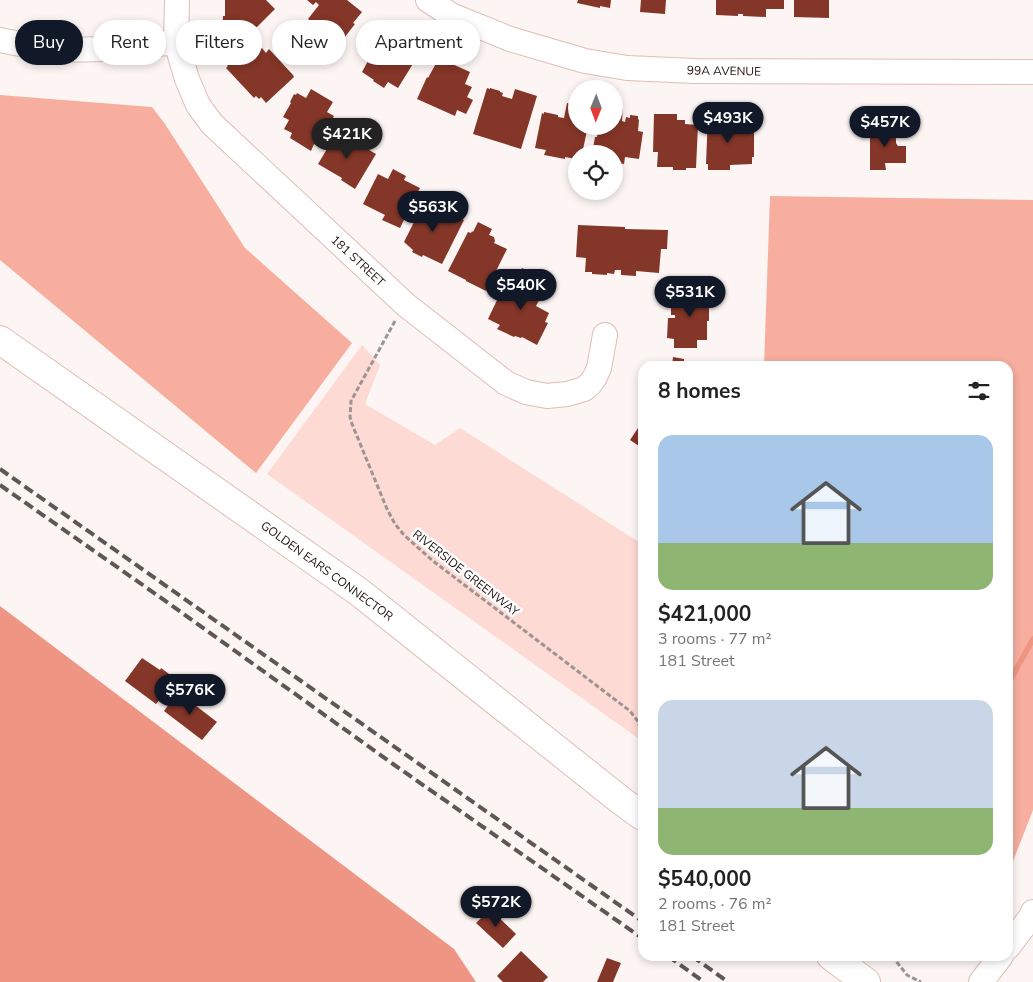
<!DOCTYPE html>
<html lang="en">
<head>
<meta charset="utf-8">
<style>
  :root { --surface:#fff; --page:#f2f2f2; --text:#222; --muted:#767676; --accent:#111827 }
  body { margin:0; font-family:"Nunito Sans",sans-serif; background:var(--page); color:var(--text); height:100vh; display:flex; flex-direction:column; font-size:19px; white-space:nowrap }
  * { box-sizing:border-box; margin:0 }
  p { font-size:16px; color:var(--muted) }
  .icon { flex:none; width:28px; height:28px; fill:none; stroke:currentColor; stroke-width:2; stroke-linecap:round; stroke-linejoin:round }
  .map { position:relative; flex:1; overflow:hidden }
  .details { position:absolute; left:638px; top:361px; width:375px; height:600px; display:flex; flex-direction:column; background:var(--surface); border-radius:15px; box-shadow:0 2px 8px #0003 }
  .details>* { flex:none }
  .guide { position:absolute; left:15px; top:20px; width:475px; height:45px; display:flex; gap:10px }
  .needle { width:32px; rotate:181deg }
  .controls { position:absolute; left:568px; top:80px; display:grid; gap:10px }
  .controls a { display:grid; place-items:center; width:55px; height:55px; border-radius:50%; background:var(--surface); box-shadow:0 2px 8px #0003; font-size:25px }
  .price { position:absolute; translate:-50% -42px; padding:0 11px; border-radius:18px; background:var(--accent); color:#fff; font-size:16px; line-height:32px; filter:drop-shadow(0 1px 2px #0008) }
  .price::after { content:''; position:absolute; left:50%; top:30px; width:15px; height:11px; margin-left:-8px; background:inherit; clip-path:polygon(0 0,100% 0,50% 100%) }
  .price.current { background:#222; color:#fff }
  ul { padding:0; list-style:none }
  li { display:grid; align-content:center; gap:10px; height:265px; padding:0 20px }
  li span { display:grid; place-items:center; height:155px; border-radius:15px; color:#555 }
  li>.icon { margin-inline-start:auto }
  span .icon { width:90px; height:90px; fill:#fffc; stroke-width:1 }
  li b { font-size:21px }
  h2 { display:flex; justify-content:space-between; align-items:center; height:60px; padding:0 20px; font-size:21px }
  .pill { padding:0 18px; border-radius:22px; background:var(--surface); box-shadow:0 2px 8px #0003; font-size:18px; line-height:45px }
  .pill.current { background:var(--accent); color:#fff }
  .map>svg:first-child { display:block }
</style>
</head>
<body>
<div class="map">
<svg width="1033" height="982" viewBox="0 0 1033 982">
  <rect width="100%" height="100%" fill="#fcf5f3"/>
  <!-- green -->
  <path fill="#fddad3" d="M 362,345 L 380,365 L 365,404 L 435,445 L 460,428 L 642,544 L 642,741 L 267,474 Z"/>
  <!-- forest -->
  <path fill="#f7ae9f" d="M 0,95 L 152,107 L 165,124 L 245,248 L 352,343 L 256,473 L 0,260 Z
    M 770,196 L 1033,200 L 1033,810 L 1008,874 L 1008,366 L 764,366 Z"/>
  <!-- water -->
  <path fill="#ee9583" d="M 0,606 L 454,949 L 476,982 L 0,982 Z"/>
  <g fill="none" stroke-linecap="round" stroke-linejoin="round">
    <!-- stream -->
    <path stroke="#ee9583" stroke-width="5.5" d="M 1008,684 L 1033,639"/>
  </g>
  <!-- building -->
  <path fill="#843628" d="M 225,0 L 266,0 L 275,9 L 257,27 L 250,26 L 250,32 L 222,33 L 223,16 L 225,16 Z
    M 307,0 L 347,0 L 362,12 L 353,23 L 355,24 L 341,42 L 336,42 L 308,19 L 319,5 L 316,2 L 313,5 Z
    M 578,0 L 611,0 L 610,8 L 600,6 L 600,8 L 577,3 Z
    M 641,0 L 666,0 L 665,14 L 640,12 Z
    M 716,0 L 784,0 L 784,9 L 766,9 L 766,17 L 743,16 L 743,14 L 738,14 L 738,16 L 716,15 Z
    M 794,0 L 829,0 L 829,18 L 794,17 Z
    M 380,26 L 385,29 L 386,27 L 403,38 L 402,40 L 410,45 L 409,48 L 419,54 L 398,88 L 388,82 L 384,88 L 373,81 L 374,80 L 362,72 L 368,61 L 366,60 L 376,45 L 370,41 Z
    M 237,45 L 243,52 L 250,45 L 256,53 L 262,48 L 266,53 L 269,49 L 293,75 L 294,77 L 266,103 L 261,97 L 259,99 L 256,96 L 254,98 L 226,68 L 228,66 L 222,60 Z
    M 439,58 L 470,72 L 465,84 L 472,87 L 467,97 L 473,100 L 466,114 L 457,110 L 455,116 L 417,99 L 427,77 L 428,78 Z
    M 487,88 L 490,89 L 490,88 L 500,91 L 500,92 L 503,93 L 502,96 L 512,99 L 515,89 L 537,96 L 521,149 L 473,134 Z
    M 311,89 L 333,102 L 327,112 L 334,116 L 317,146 L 314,144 L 311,151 L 290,138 L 292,133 L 284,129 L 289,120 L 283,117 L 291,103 L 290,102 L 294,94 L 296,95 L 297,93 L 306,98 Z
    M 567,103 L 576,105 L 576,126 L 588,126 L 582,154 L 576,154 L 576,159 L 565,157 L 565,159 L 544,155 L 546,150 L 535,148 L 542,113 L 544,114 L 544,112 L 558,115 L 558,117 L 564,118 Z
    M 614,107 L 623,108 L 622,121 L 625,122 L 626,117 L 630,118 L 630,115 L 638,116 L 638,119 L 639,120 L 638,131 L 643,132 L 639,159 L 625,157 L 624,164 L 614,162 L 614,154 L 592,154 L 595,137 L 597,137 L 598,126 L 614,126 Z
    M 654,114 L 677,114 L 677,120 L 685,120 L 685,124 L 698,125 L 696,168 L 686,168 L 686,170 L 673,170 L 673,167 L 657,167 L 658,152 L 653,152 Z
    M 730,114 L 730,122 L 739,122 L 739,129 L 754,130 L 754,157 L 752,157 L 752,164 L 730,165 L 730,170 L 708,170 L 708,164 L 706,164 L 708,115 Z
    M 870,127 L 896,127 L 896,143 L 898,146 L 906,146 L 906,163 L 885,163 L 886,170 L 870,170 Z
    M 335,135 L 341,139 L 343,135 L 376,154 L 355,189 L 341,180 L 342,178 L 318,164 L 327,149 L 324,147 L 330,138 L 333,139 Z
    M 393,169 L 406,176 L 404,180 L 420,188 L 400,228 L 382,220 L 385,215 L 363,204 L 378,174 L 388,179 Z
    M 425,200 L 439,207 L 436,213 L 448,218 L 450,213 L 464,220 L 442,264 L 423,255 L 422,257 L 412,252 L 413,250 L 404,242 Z
    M 478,222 L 492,229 L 489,235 L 494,237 L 495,241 L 494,243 L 507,249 L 486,291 L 466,281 L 466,280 L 448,271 L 468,232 L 471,233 L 472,231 L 473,232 Z
    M 578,225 L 625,227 L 625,229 L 668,230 L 667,249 L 661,249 L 659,273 L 636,271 L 636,276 L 621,275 L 621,270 L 615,270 L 614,274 L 607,273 L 607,275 L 592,274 L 592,272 L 585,272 L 586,258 L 576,257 Z
    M 522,268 L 532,273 L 526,285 L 543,293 L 536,306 L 549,313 L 545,322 L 548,323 L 537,345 L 522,337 L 521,338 L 515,336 L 514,337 L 497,329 L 500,325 L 488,319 L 499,296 L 503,298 L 513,277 L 517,279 Z
    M 691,285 L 708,285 L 708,299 L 709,299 L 709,321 L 707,321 L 707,340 L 697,340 L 697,348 L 674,348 L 674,339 L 667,338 L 668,318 L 675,318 L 675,315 L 671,315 L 671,304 L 678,304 L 678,292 L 691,292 Z
    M 673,357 L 684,359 L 684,361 L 708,365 L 708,366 L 672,366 Z
    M 642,422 L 642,448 L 630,440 Z
    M 142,658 L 160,670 L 161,668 L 173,677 L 167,683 L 171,687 L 156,704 L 125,681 Z
    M 178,692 L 217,722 L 202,740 L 164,711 Z
    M 490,909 L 516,934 L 503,948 L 476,923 Z
    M 521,951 L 548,977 L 543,982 L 503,982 L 497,976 Z
    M 607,958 L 621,963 L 613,982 L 597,982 Z"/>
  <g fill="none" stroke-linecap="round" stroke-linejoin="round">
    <defs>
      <path id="minor" d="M 177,0 L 176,42 L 187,79 L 198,105 L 212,124 L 406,305 L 506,383 L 526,392 L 547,396 L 567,394 L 584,389 L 590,384 L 595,377 L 599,368 L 605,335
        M 428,0 L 451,15 L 510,39 L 585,61 L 627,68 L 695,71 L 1033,72
        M 0,40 C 14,43 28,46 42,47 C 86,53 133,47 176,42
        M 1008,947 L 1030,918 L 1033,912
        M 981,982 L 1001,956"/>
      <path id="major" d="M 0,340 L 359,592 L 619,799 L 642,816
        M 831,956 L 866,982"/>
    </defs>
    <!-- minor casing -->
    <use href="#minor" stroke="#e0bdb5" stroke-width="26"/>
    <!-- major casing -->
    <use href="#major" stroke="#e0bdb5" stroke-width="30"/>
    <!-- path -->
    <path stroke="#9d9492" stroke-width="3" stroke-dasharray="5 2.5" stroke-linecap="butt" d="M 395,321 L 351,401 L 350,417 L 352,424 L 387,509 L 395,524 L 404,535 L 433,561 L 630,711 L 637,720 L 642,733
      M 892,956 L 907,975 L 921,982"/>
    <!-- minor -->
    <use href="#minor" stroke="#fff" stroke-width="24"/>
    <!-- major -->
    <use href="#major" stroke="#fff" stroke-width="28"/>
    <!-- rail -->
    <path stroke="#605653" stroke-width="4" stroke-dasharray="10 5" stroke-linecap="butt" d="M 0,469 L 642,921
      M 0,485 L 157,595 L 393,764 L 642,938
      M 668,956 L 704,982
      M 692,956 L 728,982"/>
  </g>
  <g text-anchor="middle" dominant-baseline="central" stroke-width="5" stroke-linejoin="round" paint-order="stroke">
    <!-- street labels -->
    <g font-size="12" fill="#1d110e" stroke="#fff">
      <text transform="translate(724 71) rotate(1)">99A AVENUE</text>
      <text transform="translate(358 261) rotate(43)">181 STREET</text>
      <text transform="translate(327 571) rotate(36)">GOLDEN EARS CONNECTOR</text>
      <text transform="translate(466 573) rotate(38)">RIVERSIDE GREENWAY</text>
    </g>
  </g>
</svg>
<div class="controls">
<a><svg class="needle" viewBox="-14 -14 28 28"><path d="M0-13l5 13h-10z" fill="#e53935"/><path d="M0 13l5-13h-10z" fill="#767676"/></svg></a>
<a><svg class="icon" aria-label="locate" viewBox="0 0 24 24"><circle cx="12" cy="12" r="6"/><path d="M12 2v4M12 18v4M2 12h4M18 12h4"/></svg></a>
</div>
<b class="price" style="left:728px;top:144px">$493K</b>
<b class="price" style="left:885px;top:148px">$457K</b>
<b class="price current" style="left:347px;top:160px">$421K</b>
<b class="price" style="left:433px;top:233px">$563K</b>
<b class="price" style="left:521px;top:311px">$540K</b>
<b class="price" style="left:690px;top:318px">$531K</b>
<b class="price" style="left:190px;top:716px">$576K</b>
<b class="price" style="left:496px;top:928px">$572K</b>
<div class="guide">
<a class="pill current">Buy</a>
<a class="pill">Rent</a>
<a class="pill">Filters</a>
<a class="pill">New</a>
<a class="pill">Apartment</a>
</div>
<section class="details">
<h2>8 homes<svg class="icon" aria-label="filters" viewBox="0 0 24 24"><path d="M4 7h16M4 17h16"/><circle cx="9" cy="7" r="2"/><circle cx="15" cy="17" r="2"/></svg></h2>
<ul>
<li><span style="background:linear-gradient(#a9c7e8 70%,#8fb573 0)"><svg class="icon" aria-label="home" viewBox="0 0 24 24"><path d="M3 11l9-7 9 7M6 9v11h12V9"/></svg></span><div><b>$421,000</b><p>3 rooms · 77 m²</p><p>181 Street</p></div></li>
<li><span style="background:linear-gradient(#c9d6e8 70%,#8fb573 0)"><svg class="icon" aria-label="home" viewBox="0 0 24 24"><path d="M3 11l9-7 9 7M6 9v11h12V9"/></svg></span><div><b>$540,000</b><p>2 rooms · 76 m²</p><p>181 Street</p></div></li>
</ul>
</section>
</div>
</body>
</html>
